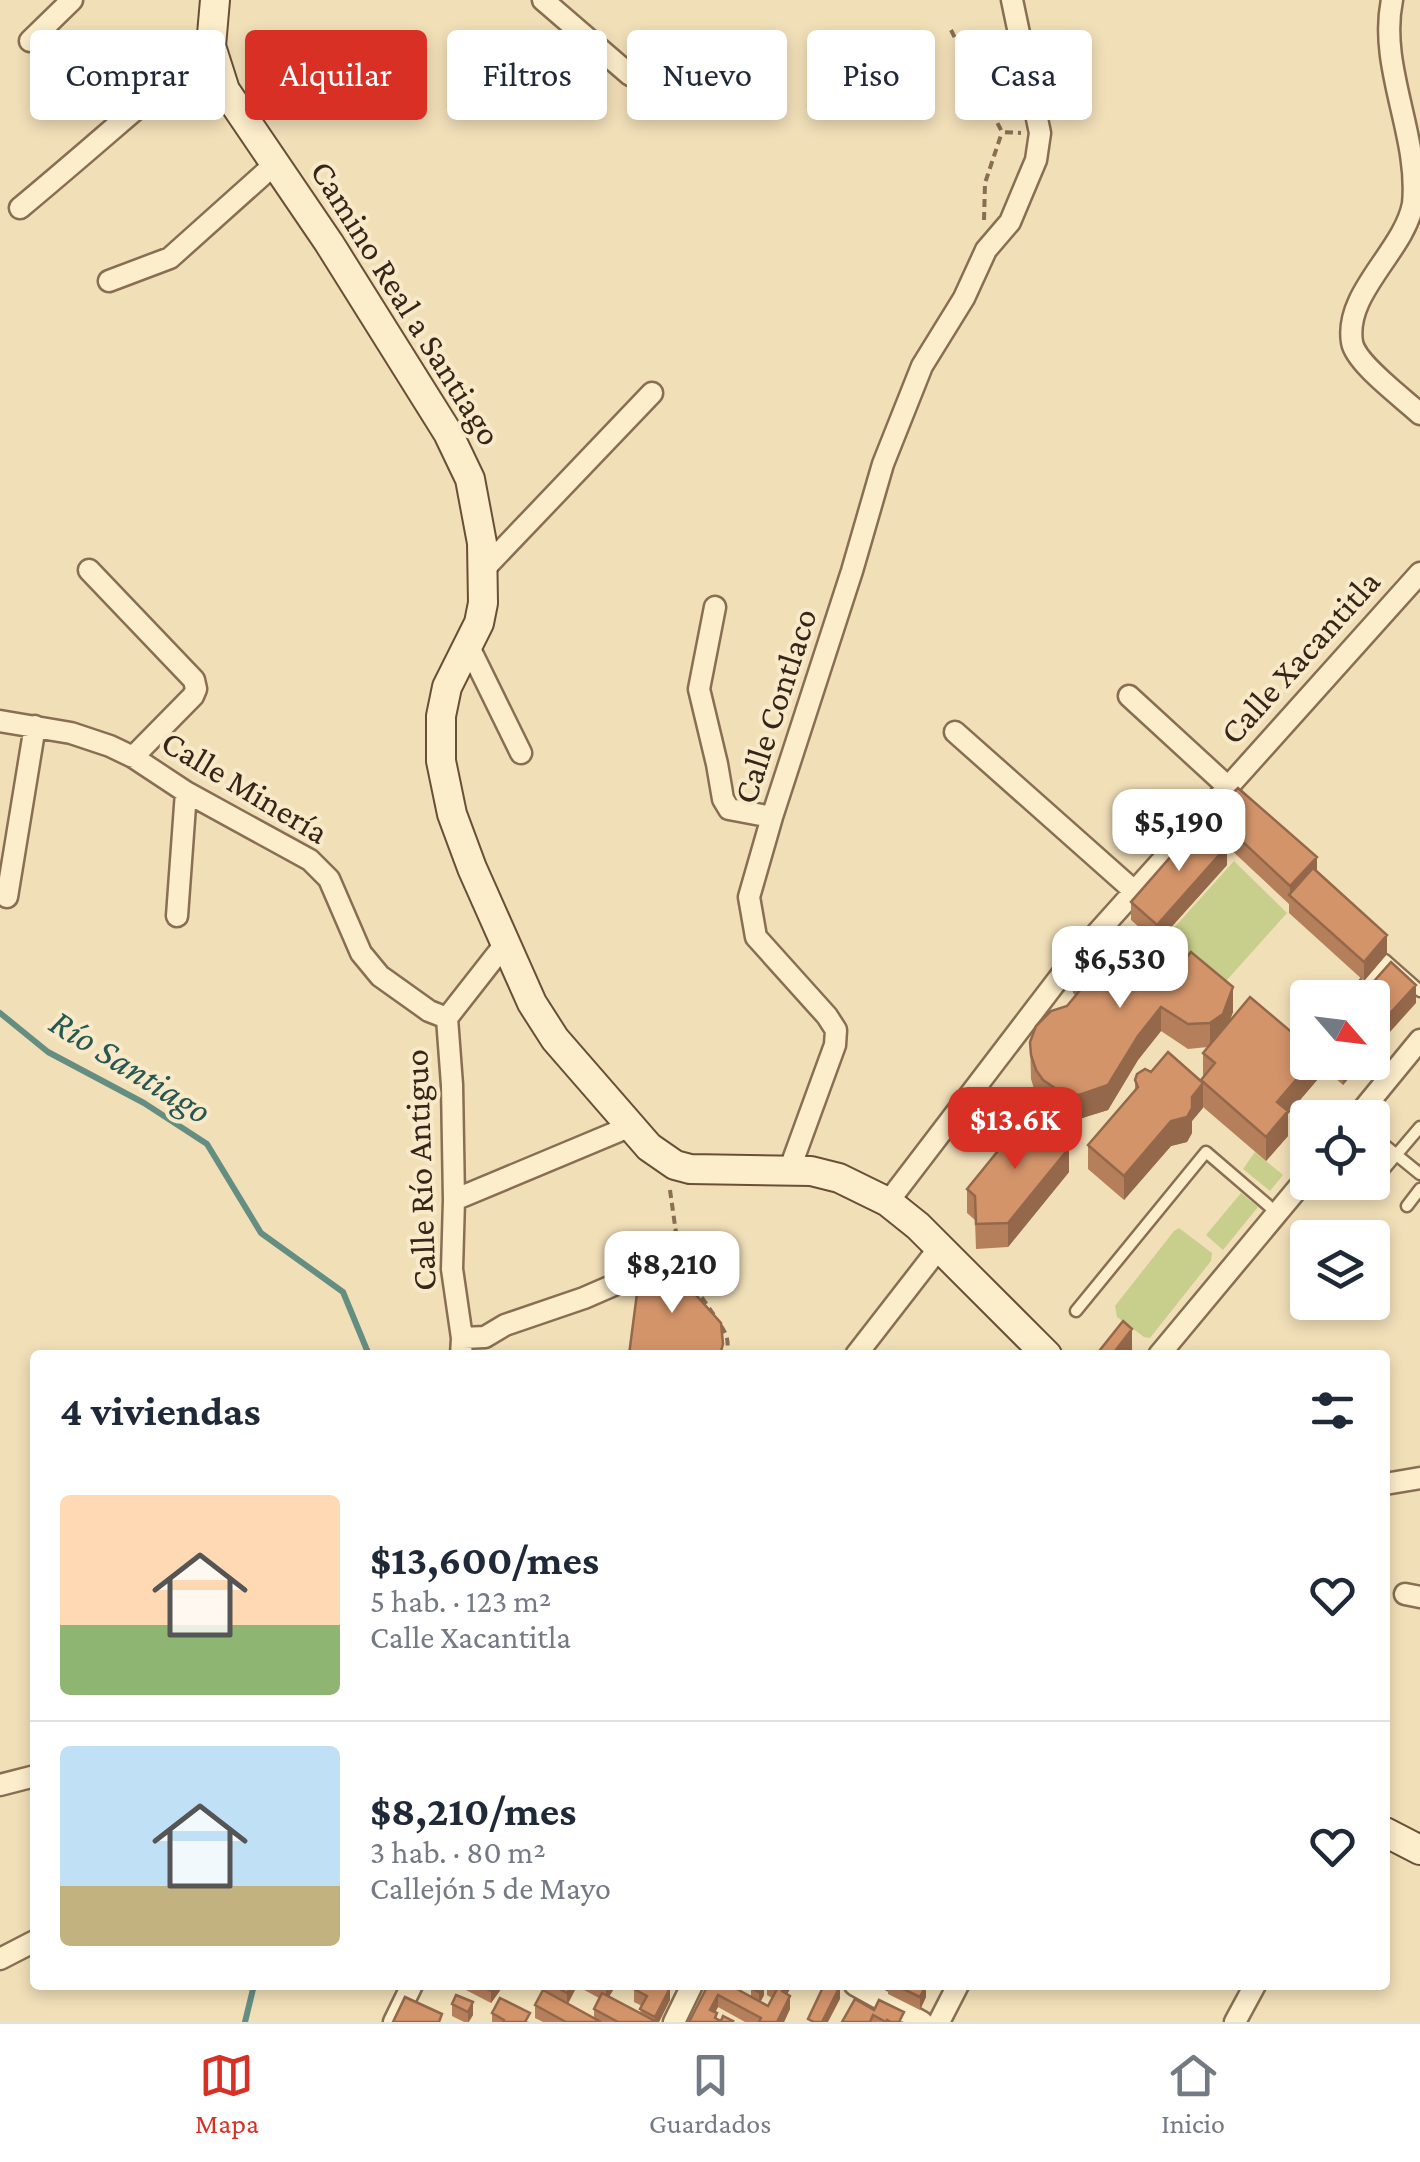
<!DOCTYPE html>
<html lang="es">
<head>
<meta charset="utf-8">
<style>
  :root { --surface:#fff; --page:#f2f2f3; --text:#1f2937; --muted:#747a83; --line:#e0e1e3; --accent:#d93025 }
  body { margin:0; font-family:"Crimson Pro",serif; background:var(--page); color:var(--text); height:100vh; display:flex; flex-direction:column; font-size:38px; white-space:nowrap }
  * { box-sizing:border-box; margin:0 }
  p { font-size:32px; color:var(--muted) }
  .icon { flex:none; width:55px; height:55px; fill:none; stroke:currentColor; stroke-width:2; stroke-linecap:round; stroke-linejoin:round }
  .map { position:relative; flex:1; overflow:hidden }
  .drawer { position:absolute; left:30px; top:1350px; width:1360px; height:640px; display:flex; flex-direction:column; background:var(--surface); border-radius:10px; box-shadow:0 5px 15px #0003 }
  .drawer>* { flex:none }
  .hud { position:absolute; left:30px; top:30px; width:1360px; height:90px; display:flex; gap:20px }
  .needle { width:65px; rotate:118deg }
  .buttons { position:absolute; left:1290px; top:980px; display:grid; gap:20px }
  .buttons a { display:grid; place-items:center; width:100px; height:100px; border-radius:10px; background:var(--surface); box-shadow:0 5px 15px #0003; font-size:50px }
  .price { position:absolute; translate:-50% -85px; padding:0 22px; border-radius:20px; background:#fff; color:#222; font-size:32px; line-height:65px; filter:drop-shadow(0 2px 5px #0008) }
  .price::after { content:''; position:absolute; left:50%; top:60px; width:30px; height:22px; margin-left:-15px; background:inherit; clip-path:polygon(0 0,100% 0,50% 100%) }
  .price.current { background:var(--accent); color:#fff }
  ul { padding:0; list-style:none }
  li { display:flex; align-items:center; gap:30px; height:250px; padding:0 30px }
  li+li { border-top:2px solid var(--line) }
  li span { display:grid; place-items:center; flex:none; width:280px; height:200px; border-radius:10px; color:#555 }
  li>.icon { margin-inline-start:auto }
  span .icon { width:120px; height:120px; fill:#fffc; stroke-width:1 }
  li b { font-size:42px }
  h2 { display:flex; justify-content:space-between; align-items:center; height:120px; padding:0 30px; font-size:42px }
  .tag { padding:0 35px; border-radius:10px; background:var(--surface); box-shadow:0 5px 15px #0003; font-size:35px; line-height:90px }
  .tag.current { background:var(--accent); color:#fff }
  .menu { display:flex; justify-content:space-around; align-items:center; height:140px; border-top:2px solid var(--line); background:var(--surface); font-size:28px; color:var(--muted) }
  .menu a { display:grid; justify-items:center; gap:5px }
  .menu .current { color:var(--accent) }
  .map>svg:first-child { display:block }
</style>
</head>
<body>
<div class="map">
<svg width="1420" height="2022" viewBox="0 0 1420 2022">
  <rect width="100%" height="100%" fill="#f1dfb8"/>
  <!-- green -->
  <path fill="#c8cf8c" d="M 1234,861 L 1287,913 L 1218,990 L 1163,940 Z
    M 1255,1152 L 1283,1175 L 1270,1191 L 1243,1169 Z
    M 1241,1193 L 1258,1207 L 1223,1250 L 1206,1235 Z
    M 1179,1228 L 1212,1253 L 1211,1261 L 1150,1338 L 1144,1337 L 1117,1317 L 1115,1306 L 1174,1231 Z"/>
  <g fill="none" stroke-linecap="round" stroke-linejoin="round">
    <!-- stream -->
    <path stroke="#658e83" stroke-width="6" d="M 0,1013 L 48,1052 L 144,1103 L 207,1144 L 261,1233 L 343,1292 L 369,1355
      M 245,2022 L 254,1985"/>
    <defs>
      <path id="lane" d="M 1353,998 L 1385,960 L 1420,991
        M 1372,1135 L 1420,1174
        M 1380,1174 L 1420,1127
        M 1407,1206 L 1420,1189
        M 1076,1311 L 1206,1152 L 1277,1213"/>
      <path id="street" d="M 543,0 L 630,75
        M 1392,0 C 1378,67 1420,136 1413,204 C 1404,251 1344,293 1352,342 C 1355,363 1403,398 1420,414
        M 30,41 L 72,0
        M 20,208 C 84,155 146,99 211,46
        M 109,281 L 170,258 L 276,163
        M 484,569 L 652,393
        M 89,570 L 194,680 L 196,689 L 193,696 L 133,757
        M 715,607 L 699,689 L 717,764 L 723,799 L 729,809 L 772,817
        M 468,645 L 521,753
        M 1129,696 L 1227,786
        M 0,721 L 71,733 L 110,746 L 133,757 L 186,792 L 310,860 L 329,879 L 361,953 L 380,976 L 429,1011 L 447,1018
        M 955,732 L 1133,890
        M 7,897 L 35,726
        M 177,916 L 186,792
        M 1356,1118 L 1420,1040
        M 789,1171 L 835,1045 L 836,1030 L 827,1016 L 756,937 L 749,897 L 772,817 L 852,571 L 883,464 L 922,366 L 964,298 L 986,250 L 1010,222 L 1036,160 L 1040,133 L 1012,0
        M 454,1200 L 631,1126
        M 888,1202 L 1072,961 L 1420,573
        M 462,1338 L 485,1337 L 505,1325 L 584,1298 L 676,1258
        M 461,1355 L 462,1338 L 452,1269 L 454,1200 L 452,1085 L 447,1018 L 505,944
        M 856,1355 L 939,1248
        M 1159,1355 L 1308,1176
        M 1385,1484 L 1420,1478
        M 1405,1594 L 1420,1597
        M 0,1785 L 35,1776
        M 0,1959 L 35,1941
        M 855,1985 L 922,2022
        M 394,2022 L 412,1985
        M 674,2022 L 692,1985
        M 939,2022 L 958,1985
        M 1235,2022 L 1255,1985"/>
      <path id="secondary" d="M 215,0 L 211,46 L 225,90 L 329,243 L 448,433 L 470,479 L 482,543 L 483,603 L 479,623 L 447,687 L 441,716 L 441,761 L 452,814 L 472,868 L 532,1003 L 555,1039 L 649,1147 L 675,1165 L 690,1169 L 811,1171 L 839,1178 L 888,1202 L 918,1226 L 1047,1355
        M 1385,1832 L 1420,1850"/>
    </defs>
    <!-- lane casing -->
    <use href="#lane" stroke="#886e52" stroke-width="15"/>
    <!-- street casing -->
    <use href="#street" stroke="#886e52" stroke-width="25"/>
    <!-- secondary casing -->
    <use href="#secondary" stroke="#694f36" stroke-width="32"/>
    <!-- path -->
    <path stroke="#886e52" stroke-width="4" stroke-dasharray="8 5" stroke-linecap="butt" d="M 951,30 L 1002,132 L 1021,133
      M 984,220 L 985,183 L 1002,132
      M 670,1190 L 677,1240
      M 687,1276 L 716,1318
      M 721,1326 C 728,1336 729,1343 726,1355"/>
    <!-- lane -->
    <use href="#lane" stroke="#fcedcb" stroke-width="10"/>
    <!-- street -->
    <use href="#street" stroke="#fcedcb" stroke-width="20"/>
    <!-- secondary -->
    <use href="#secondary" stroke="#fcedcb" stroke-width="28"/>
  </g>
  <!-- wall -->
  <path fill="#b57f5b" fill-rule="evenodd" d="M 1212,813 L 1317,872 L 1387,954 L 1364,981 L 1289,913 L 1289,904 L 1212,832 Z
    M 1227,865 L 1157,943 L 1131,920 L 1131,902 Z
    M 1104,958 L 1233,1012 L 1229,1022 L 1308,1062 L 1363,1062 L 1343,1085 L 1318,1063 L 1318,1079 L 1288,1114 L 1288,1136 L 1266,1161 L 1203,1107 L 1192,1121 L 1192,1133 L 1187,1142 L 1171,1146 L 1124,1200 L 1088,1169 L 1088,1145 L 1135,1090 L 1135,1080 L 1151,1072 L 1201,1081 L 1203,1077 L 1203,1053 L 1208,1047 L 1188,1049 L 1161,1031 L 1138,1060 L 1108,1110 L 1079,1119 L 1058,1115 L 1043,1105 L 1036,1095 L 1031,1079 L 1030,1042 L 1067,1006 L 1076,996 L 1073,993 L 1073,969 Z
    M 1069,1172 L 1008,1247 L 976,1249 L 975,1220 L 967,1213 L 967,1189 Z
    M 464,1985 L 504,1985 L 491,2003 L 464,1989 Z
    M 545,1985 L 615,1985 L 609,1996 L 640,2013 L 642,2006 L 634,2002 L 634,1989 L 670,2000 L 659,2022 L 543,2022 L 535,2018 L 535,2005 L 545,1991 ZM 577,1986 L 599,1998 L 594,2009 L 594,2018 L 568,2004 Z
    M 708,1985 L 740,1991 L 751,1997 L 751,1988 L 764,1985 L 764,1995 L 760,2002 L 768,2006 L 772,1998 L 767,1995 L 767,1985 L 792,1985 L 787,1994 L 790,2009 L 784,2022 L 745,2022 L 718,2007 L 715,2012 L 717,2019 L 721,2021 L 733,2021 L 689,2022 Z
    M 888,1985 L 926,1985 L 926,1997 L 920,2010 L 888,1994 Z
    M 456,1995 L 473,2015 L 469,2022 L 464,2022 L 452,2016 L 452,2004 Z
    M 874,2010 L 904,2022 L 842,2022 Z
    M 492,2013 L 530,2022 L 492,2022 Z"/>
  <!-- shaded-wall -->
  <path fill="#94684a" d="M 1227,846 L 1227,865 L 1157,943 L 1157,925 Z
    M 1317,857 L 1317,875 L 1290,896 L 1290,886 Z
    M 1387,935 L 1387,954 L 1364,981 L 1364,962 Z
    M 1416,985 L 1416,1003 L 1372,1052 L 1372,1033 Z
    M 1233,987 L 1233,1012 L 1223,1039 L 1210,1047 L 1210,1023 Z
    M 1161,1007 L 1161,1031 L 1138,1060 L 1108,1110 L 1079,1119 L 1079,1095 L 1138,1036 Z
    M 1311,1062 L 1318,1062 L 1318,1079 L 1288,1114 L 1288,1136 L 1266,1161 L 1266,1137 L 1277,1102 Z
    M 1346,1062 L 1363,1062 L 1343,1085 L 1343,1067 Z
    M 1203,1083 L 1203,1108 L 1192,1121 L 1192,1133 L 1187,1142 L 1171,1146 L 1124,1200 L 1124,1176 Z
    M 1069,1148 L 1069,1172 L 1008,1247 L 1008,1223 Z
    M 1132,1329 L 1132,1353 L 1131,1355 L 1112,1355 Z
    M 495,1985 L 504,1985 L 491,2003 L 491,1991 Z
    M 571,1985 L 577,1986 L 567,2005 L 567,1993 Z
    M 609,1985 L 615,1985 L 615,1987 L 606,2002 L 606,1989 Z
    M 763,1985 L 764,1985 L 764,1995 L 759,2005 L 759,1992 Z
    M 785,1985 L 792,1985 L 782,2004 L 782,1991 Z
    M 926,1985 L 926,1997 L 920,2010 L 920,1997 Z
    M 840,1986 L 840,1999 L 828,2022 L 822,2022 Z
    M 670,1988 L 670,2000 L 659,2022 L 655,2022 L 655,2017 Z
    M 718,1995 L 718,2007 L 710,2022 L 710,2010 Z
    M 790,1996 L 790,2009 L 784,2022 L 777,2022 Z
    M 473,2002 L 473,2015 L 468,2022 L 468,2012 Z"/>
  <!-- building -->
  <path fill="#d3946a" stroke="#94684a" stroke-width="2.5" d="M 1238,788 L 1317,857 L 1290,886 L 1212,813 Z
    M 1201,822 L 1227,846 L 1157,925 L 1131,902 Z
    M 1313,868 L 1387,935 L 1364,962 L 1289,895 Z
    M 1128,928 L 1178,968 L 1191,952 L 1233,987 L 1223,1014 L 1210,1023 L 1188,1024 L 1161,1007 L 1138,1036 L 1108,1085 L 1079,1095 L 1058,1090 L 1043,1080 L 1036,1070 L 1031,1055 L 1030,1042 L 1036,1026 L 1051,1011 L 1067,1006 L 1086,983 L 1073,969 L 1078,955 L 1084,950 L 1093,951 L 1104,958 Z
    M 1391,962 L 1416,985 L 1372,1033 L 1372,998 L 1359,998 Z
    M 1250,997 L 1308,1046 L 1308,1062 L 1311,1062 L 1277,1102 L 1288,1111 L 1266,1137 L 1201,1080 L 1215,1063 L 1203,1053 Z
    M 1168,1052 L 1203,1083 L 1192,1097 L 1192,1108 L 1187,1117 L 1171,1121 L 1124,1176 L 1088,1145 L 1138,1087 L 1135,1080 L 1137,1074 L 1145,1069 L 1151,1072 Z
    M 1028,1114 L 1069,1148 L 1008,1223 L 976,1224 L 975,1196 L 967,1189 Z
    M 673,1256 L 696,1295 L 721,1323 L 723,1344 L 720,1355 L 629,1355 L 640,1270 Z
    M 1123,1321 L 1132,1329 L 1112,1355 L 1096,1355 Z
    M 480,1985 L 495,1985 L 491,1991 Z
    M 553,1985 L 571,1985 L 567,1993 Z
    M 636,1985 L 665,1985 L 670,1988 L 655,2017 L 640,2009 L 647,1996 L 634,1989 Z
    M 708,1985 L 736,1985 L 735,1988 L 768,2006 L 777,1989 L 771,1985 L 785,1985 L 782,1991 L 790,1996 L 777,2022 L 759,2022 L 761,2018 L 718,1995 L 710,2010 L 717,2013 L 715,2018 L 721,2021 L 723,2016 L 733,2021 L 732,2022 L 689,2022 Z
    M 752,1985 L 763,1985 L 759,1992 L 751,1988 Z
    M 824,1985 L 840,1986 L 822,2022 L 814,2022 L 808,2019 Z
    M 895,1985 L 926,1985 L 920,1997 Z
    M 543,1990 L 601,2022 L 566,2022 L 535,2005 Z
    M 602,1993 L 655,2021 L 655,2022 L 618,2022 L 594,2009 Z
    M 456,1995 L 473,2002 L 468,2012 L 452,2004 Z
    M 405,1997 L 442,2014 L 439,2022 L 393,2022 Z
    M 500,1998 L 530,2013 L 525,2022 L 503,2022 L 504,2020 L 492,2013 Z
    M 855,1999 L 874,2010 L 879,2000 L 904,2012 L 899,2022 L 891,2022 L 887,2020 L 886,2022 L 873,2015 L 870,2022 L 842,2022 Z"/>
  <g text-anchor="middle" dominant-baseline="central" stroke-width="8" stroke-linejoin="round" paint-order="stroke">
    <!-- street labels -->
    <g font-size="35" fill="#352619" stroke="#f8e9c8">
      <text transform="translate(406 303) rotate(58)">Camino Real a Santiago</text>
      <text transform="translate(1300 657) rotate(-48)">Calle Xacantitla</text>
      <text transform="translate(775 706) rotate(-72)">Calle Contlaco</text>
      <text transform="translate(245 787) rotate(31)">Calle Minería</text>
      <text transform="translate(420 1170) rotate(-92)">Calle Río Antiguo</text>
    </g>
    <!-- water labels -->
    <g font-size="38" font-style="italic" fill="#265753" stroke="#f8e9c8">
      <text transform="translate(131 1066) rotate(32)">Río Santiago</text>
    </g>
  </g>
</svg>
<div class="buttons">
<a><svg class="needle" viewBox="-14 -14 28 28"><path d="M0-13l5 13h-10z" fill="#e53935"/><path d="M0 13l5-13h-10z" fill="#747a83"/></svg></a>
<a><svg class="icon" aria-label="locate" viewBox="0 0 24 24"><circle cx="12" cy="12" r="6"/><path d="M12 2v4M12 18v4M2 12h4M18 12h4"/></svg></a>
<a><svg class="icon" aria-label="layers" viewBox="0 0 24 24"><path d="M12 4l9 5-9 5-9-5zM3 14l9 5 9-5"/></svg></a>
</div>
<b class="price" style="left:1179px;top:874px">$5,190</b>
<b class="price" style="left:1120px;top:1011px">$6,530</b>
<b class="price current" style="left:1015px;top:1172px">$13.6K</b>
<b class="price" style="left:672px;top:1316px">$8,210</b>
<div class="hud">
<a class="tag">Comprar</a>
<a class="tag current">Alquilar</a>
<a class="tag">Filtros</a>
<a class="tag">Nuevo</a>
<a class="tag">Piso</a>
<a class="tag">Casa</a>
</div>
<section class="drawer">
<h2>4 viviendas<svg class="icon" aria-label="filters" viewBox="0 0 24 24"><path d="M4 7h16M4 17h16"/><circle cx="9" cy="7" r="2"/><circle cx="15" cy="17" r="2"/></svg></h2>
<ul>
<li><span style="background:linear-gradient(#ffd9b3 65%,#8fb573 0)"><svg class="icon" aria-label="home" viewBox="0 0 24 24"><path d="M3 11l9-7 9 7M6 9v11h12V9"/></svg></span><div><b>$13,600/mes</b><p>5 hab. · 123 m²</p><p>Calle Xacantitla</p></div><svg class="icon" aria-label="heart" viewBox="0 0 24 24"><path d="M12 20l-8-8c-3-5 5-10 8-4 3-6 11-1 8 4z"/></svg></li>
<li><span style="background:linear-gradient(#bfe0f5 70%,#c2b280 0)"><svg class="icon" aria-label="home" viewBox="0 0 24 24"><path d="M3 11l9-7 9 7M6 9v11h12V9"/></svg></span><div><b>$8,210/mes</b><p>3 hab. · 80 m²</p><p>Callejón 5 de Mayo</p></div><svg class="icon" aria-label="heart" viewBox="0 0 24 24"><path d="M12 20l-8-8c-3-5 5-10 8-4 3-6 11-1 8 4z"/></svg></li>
</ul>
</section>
</div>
<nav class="menu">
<a class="current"><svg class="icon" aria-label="map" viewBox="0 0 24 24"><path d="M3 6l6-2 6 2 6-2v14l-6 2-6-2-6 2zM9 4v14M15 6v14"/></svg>Mapa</a>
<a><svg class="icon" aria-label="saved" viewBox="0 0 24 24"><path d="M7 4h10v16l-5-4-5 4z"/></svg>Guardados</a>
<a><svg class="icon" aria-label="home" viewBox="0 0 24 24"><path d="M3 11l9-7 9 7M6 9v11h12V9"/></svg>Inicio</a>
</nav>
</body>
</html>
